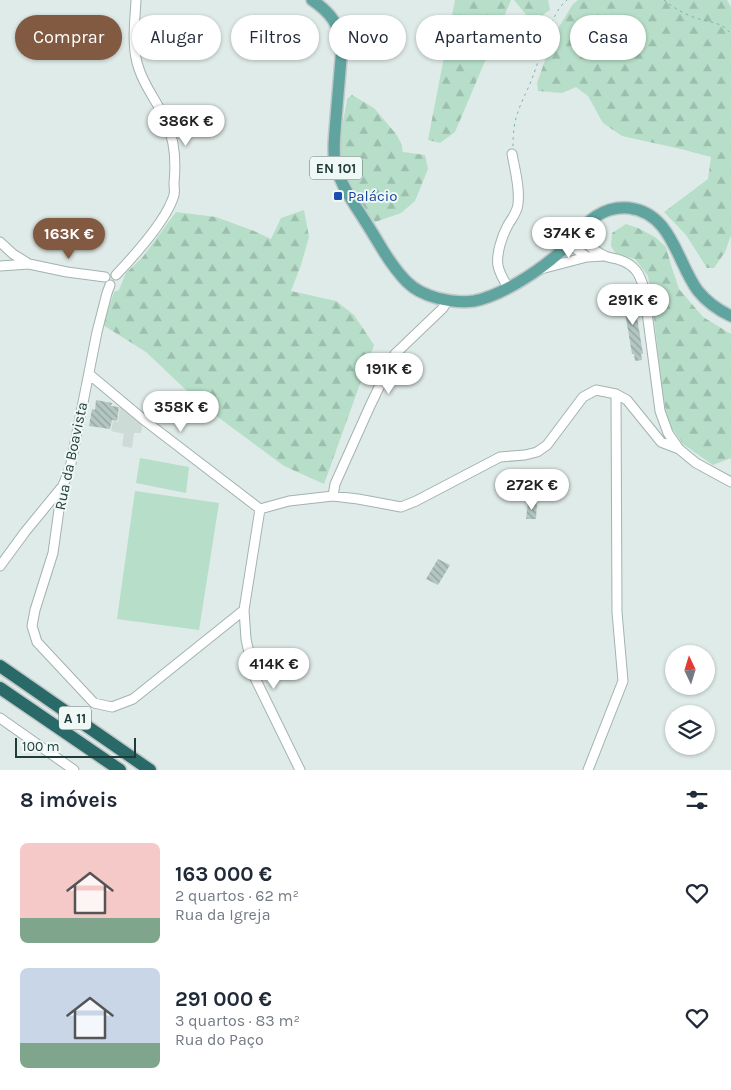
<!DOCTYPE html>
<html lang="pt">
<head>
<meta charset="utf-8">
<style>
  :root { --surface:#fff; --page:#f2f2f3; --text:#1f2937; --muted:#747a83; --accent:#825a41 }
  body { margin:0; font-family:Karla,sans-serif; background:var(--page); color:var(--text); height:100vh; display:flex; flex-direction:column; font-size:19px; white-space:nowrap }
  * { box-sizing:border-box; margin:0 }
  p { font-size:16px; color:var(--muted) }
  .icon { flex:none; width:28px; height:28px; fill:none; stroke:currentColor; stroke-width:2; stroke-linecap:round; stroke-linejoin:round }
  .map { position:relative; height:770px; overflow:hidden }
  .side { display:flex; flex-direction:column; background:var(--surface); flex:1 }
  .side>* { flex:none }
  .hud { position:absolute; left:15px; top:15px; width:701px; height:45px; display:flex; gap:10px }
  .needle { width:32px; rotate:356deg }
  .buttons { position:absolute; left:665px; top:645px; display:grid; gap:10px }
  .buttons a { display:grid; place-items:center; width:50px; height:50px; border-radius:50%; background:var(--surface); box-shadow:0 1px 4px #0004; font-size:25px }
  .scale { position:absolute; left:15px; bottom:12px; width:121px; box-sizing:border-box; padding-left:5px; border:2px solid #1f3c39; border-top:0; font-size:14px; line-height:18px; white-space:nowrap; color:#1f3c39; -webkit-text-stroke:4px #eff8f5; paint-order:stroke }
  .price { position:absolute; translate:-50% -42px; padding:0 11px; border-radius:18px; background:#fff; color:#222; font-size:16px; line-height:32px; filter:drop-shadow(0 1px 2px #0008) }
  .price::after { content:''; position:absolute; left:50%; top:30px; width:15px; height:11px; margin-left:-8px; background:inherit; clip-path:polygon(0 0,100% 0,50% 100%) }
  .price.on { background:var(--accent); color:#fff }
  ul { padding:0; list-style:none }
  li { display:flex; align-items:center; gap:15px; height:125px; padding:0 20px }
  li span { display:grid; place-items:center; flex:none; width:140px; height:100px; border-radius:8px; color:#555 }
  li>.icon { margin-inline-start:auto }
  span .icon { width:60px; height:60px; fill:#fffc; stroke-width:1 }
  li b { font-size:21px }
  h2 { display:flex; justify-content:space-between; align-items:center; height:60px; padding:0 20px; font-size:21px }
  .tag { padding:0 18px; border-radius:22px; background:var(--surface); box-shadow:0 1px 4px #0004; font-size:18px; line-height:45px }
  .tag.on { background:var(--accent); color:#fff }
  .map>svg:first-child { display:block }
</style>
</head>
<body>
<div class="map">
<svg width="731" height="770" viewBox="0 0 731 770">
  <defs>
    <pattern id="forest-firs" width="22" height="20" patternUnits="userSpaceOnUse" patternTransform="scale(1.25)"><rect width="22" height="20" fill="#b6dec8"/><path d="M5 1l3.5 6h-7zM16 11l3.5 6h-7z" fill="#9cbfad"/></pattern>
    <pattern id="building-back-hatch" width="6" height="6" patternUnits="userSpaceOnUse" patternTransform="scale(1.25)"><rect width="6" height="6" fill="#b4c6c1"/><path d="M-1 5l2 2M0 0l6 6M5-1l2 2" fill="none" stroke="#92a29e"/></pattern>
  </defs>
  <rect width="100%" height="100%" fill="#dfebe8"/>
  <!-- built -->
  <path fill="#cddbd7" d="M 120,407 L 125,407 L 143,422 L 141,433 L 134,433 L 132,448 L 122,446 L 124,434 L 111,431 L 113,421 L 118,422 Z"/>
  <!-- forest -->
  <path fill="url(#forest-firs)" d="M 455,0 L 511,0 L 455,132 L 440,143 L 428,140 Z
    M 514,0 L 548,0 L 550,10 L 532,22 Z
    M 578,0 L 727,0 L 731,7 L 731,235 L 725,252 L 714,268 L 707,268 L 686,235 L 664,212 L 708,179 L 711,157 L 681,149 L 622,136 L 603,123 L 588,96 L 576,87 L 562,93 L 538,91 L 537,83 L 554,35 L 573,4 Z
    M 352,95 L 374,108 L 396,134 L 401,143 L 403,152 L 425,155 L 428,169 L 415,201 L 401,213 L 375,222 C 356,198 340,178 340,146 C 340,131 345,114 347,99 Z
    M 304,210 L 309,237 L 301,265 L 291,291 L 336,301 L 354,315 L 374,345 L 324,484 L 284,466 L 203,406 L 146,352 L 103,325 L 114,292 L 119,290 L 126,273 L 142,258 L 176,212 L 216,217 L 254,231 L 271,239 L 281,218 Z
    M 626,224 L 638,228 L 655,237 L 666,247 L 671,265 L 679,289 L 703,317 L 731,334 L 731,458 L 713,465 L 683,444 L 669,424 L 663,397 L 652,300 L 648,276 L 635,259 L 616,254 L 611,246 L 612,233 Z"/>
  <!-- park -->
  <path fill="#b6dec8" d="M 140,458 L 189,467 L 186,493 L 136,483 Z
    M 135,491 L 219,503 L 199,630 L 117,619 Z"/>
  <!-- building -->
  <path fill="url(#building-back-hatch)" d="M 633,293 L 643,354 L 641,354 L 642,360 L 635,361 L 634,354 L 632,354 L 622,294 Z
    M 96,400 L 112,403 L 111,406 L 119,407 L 117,421 L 112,420 L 110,429 L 89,426 L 92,409 L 95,410 Z
    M 528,502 L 537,502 L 536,519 L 526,519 Z
    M 438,559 L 450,565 L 438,585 L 426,579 Z"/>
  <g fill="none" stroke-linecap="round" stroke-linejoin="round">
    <defs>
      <path id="minor" d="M 577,234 C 585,242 593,251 605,256 C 609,258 615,258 620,260 C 635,265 640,274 644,289 L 660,411 L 668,433 L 679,449 L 696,463 L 731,482
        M 0,242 L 13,254 L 29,264 L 67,272 L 105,277
        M 570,242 L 576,249 L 587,257
        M 0,266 L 29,264
        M 541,269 L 587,257 L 604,256
        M 116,275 C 134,256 167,220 174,195 C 175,191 174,187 174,183 C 176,163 175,142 167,123 C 159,104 145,88 139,69 C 131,47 135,22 136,0
        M 110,285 L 107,293 L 97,332 L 70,468 L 62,488 L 53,553 L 35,610 L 32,626 L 37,642 L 94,703 L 112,707 L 133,699 L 244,610 L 260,509 L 289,501 L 333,496 L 358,499 L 401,507 L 416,501 L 500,457 L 525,455 L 537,452 L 547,445 L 583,397 L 596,390 L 616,394 L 627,400 L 661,442 L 679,449
        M 508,287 C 504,281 500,274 498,266 C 496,254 502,236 508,225 C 512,218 517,213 518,204 C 520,188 515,170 512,154
        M 89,374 L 144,420 L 260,509
        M 333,496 L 335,484 L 370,406 L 395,354 L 443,308 L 447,301
        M 0,566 L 25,532 L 61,488
        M 244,610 L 246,639 L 254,676 L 300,770
        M 0,718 L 74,770
        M 588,770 L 623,681 L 617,612 L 616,394"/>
      <path id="major" d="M 312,0 C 331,13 339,24 342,47 C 340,70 338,94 336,118 C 335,134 332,152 336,167 C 340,182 348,194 356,207 C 366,222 375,237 384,252 C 391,263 398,273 407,282 C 415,290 426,295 437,298 C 449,301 461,303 474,301 C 501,296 539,271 559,253 C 580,233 594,205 629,208 C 672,213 677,263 698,291 C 707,302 718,310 731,316"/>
      <path id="highway" d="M 0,666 L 150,770
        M 0,688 L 120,770"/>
    </defs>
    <!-- minor casing -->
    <use href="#minor" stroke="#a2b3b0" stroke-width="11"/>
    <!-- major casing -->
    <use href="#major" stroke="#c0c8c8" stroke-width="14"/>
    <!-- highway casing -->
    <use href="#highway" stroke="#c0c8c8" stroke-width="15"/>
    <!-- path -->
    <path stroke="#7db1aa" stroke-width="1" stroke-dasharray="2.5 4" stroke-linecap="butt" d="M 664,0 C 675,9 686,15 699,19 C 712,23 722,22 731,34
      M 513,146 C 513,135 514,122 518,112 C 522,99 529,88 533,76 C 541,56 550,13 567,0"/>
    <!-- minor -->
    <use href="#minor" stroke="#fff" stroke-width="9"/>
    <!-- major -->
    <use href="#major" stroke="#60a49f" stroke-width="11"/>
    <!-- highway -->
    <use href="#highway" stroke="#296a68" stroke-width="12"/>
  </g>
  <!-- markers -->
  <rect fill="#1a4fb4" stroke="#eff8f5" stroke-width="2" x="333" y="191" width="10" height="10" rx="2.5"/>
  <g text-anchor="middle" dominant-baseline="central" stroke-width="4" stroke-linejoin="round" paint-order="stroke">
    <!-- shield labels -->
    <g fill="#eff8f5" stroke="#5d7471" stroke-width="1">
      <rect x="310" y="156.5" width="52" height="23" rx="4"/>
      <rect x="59" y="706.5" width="32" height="23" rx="4"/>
    </g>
    <g font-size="14" font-weight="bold" fill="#1f3c39">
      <text x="336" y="168">EN 101</text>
      <text x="75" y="718">A 11</text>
    </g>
    <!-- transit labels -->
    <g font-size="15" fill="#164399" stroke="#eff8f5" text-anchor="start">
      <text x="348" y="196">Palácio</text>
    </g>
    <!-- street labels -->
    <g font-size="15" fill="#1f3c39" stroke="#eff8f5">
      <text transform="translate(71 456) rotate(-78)">Rua da Boavista</text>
    </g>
  </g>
</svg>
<div class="buttons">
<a><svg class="needle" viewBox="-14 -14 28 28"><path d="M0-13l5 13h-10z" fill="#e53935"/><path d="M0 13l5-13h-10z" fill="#747a83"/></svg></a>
<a><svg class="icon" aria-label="layers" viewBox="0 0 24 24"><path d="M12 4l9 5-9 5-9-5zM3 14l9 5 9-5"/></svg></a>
</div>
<div class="scale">100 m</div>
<b class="price" style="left:186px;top:147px">386K €</b>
<b class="price" style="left:569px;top:259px">374K €</b>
<b class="price on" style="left:69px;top:260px">163K €</b>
<b class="price" style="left:633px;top:326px">291K €</b>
<b class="price" style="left:389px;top:395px">191K €</b>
<b class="price" style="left:181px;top:433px">358K €</b>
<b class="price" style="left:532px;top:511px">272K €</b>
<b class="price" style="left:274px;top:690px">414K €</b>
<div class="hud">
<a class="tag on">Comprar</a>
<a class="tag">Alugar</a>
<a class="tag">Filtros</a>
<a class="tag">Novo</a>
<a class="tag">Apartamento</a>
<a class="tag">Casa</a>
</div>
</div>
<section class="side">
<h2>8 imóveis<svg class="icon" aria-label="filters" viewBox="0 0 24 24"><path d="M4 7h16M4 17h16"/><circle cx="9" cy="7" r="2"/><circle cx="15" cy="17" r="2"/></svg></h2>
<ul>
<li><span style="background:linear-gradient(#f6c9c9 75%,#7fa58c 0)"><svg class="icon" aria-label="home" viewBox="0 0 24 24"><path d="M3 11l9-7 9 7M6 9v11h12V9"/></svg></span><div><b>163 000 €</b><p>2 quartos · 62 m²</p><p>Rua da Igreja</p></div><svg class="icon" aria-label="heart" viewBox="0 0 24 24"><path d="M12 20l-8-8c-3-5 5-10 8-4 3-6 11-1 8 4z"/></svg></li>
<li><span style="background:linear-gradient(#c9d6e8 75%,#7fa58c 0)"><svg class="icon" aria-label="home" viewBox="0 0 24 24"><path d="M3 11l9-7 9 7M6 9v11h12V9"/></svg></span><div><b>291 000 €</b><p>3 quartos · 83 m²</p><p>Rua do Paço</p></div><svg class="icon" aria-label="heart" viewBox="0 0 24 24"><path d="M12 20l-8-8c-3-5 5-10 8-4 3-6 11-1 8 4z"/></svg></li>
</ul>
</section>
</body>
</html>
